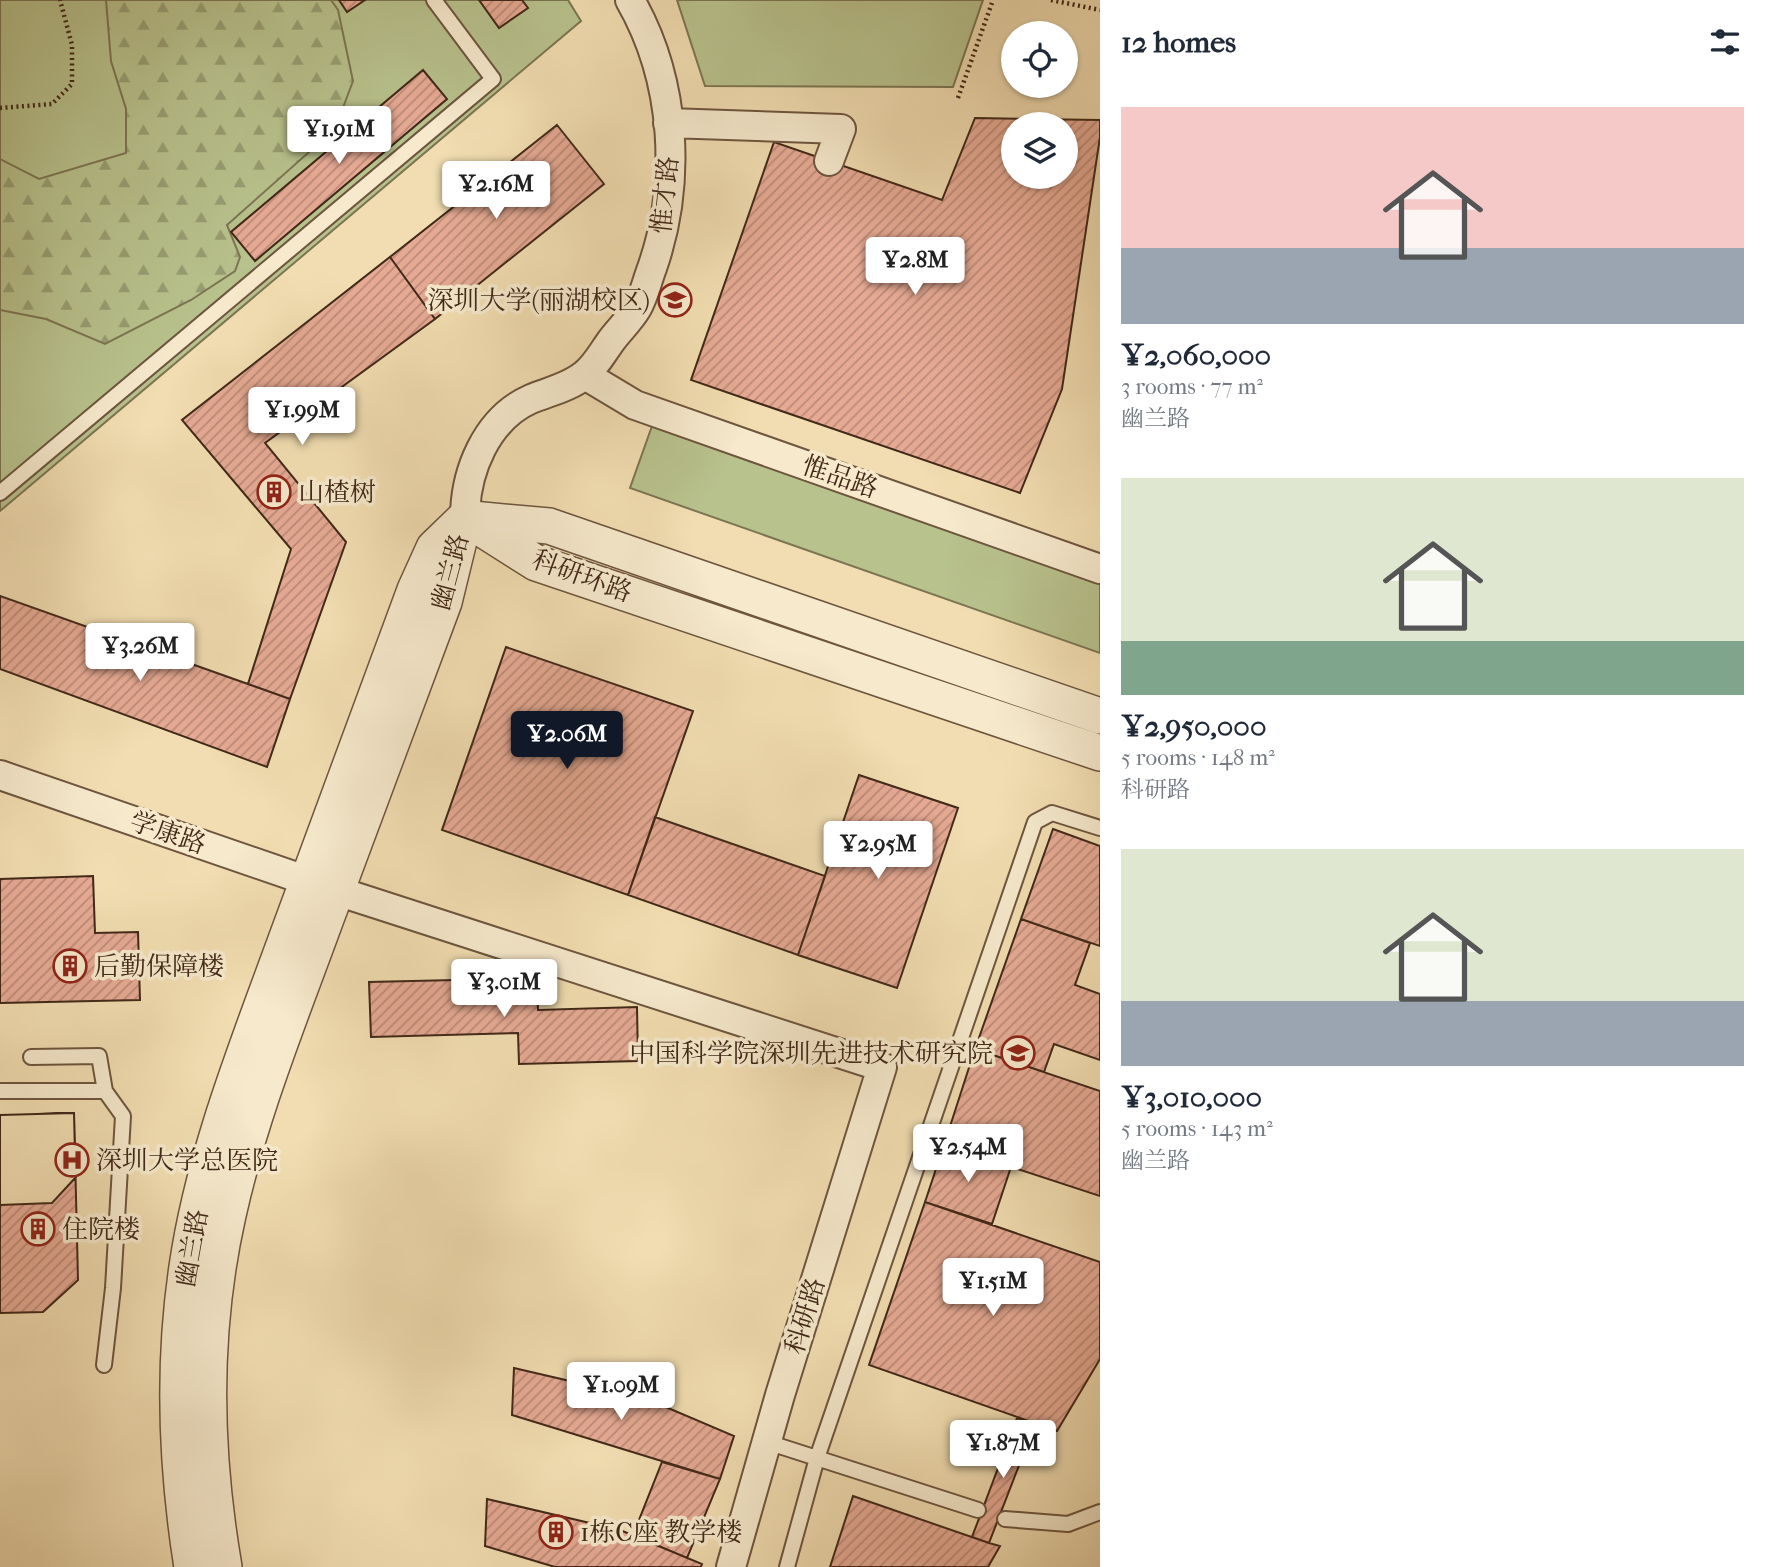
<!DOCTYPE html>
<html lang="en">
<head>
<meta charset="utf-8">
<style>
  :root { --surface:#fff; --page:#f6f6f7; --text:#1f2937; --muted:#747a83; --accent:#111827 }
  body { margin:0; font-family:"IM FELL French Canon","Noto Serif SC",serif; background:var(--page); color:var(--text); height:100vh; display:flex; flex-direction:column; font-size:26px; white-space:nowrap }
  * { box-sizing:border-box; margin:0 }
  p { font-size:23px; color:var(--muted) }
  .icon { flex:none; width:38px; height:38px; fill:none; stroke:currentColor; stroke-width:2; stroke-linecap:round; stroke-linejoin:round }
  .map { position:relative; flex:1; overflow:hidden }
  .details { display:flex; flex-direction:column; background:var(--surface); width:665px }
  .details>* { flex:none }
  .fabs { position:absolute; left:1001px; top:21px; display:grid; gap:14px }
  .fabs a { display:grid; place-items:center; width:77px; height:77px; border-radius:50%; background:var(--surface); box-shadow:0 2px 5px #0004; font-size:35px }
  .price { position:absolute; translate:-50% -60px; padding:0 16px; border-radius:7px; background:#fff; color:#222; font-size:23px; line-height:46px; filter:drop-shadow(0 2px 4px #0008) }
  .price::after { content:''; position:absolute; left:50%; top:42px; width:21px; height:16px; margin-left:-10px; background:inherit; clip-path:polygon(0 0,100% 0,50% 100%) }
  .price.active { background:var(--accent); color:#fff }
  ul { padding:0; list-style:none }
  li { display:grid; align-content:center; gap:14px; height:371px; padding:0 21px }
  li span { display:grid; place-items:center; height:217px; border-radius:0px; color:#555 }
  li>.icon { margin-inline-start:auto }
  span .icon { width:126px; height:126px; fill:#fffc; stroke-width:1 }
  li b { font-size:30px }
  h2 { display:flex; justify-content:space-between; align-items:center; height:84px; padding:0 21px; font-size:30px }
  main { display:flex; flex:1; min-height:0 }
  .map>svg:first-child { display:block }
</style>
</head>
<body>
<main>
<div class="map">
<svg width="1100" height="1567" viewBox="0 0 1100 1567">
  <defs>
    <pattern id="forest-firs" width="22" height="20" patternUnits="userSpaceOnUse" patternTransform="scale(1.75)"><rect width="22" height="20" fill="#b8c28d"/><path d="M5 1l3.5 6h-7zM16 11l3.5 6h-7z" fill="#979e72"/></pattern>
    <pattern id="building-hatch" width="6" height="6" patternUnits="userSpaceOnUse" patternTransform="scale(1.75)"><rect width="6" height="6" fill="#e6aa94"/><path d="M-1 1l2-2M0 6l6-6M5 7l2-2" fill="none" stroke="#bc8a78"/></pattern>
  </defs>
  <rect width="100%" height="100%" fill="#f1ddb1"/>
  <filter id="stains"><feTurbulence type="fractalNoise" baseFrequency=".00286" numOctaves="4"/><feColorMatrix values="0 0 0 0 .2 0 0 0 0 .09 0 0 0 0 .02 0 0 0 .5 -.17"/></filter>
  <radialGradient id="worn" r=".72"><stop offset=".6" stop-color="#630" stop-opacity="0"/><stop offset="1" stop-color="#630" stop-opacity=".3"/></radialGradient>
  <!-- grass -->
  <path fill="#b8c28d" stroke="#7c7552" stroke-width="2" d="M 0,0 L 568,0 L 581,21 L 0,511 Z
    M 677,0 L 983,0 L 953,87 L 705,86 Z
    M 652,426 L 1100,584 L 1100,653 L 630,488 Z"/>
  <!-- forest -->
  <path fill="url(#forest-firs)" stroke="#7c7552" stroke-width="2" d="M 106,0 L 331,0 L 338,10 L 353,81 L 335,129 L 227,225 L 240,257 L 235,271 L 191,300 L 105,344 L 46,319 L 0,310 L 0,159 L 39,179 L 126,153 L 126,109 L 111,61 Z"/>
  <!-- building -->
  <path fill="url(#building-hatch)" stroke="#412818" stroke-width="2" fill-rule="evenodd" d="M 339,0 L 365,0 L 347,12 Z
    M 479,0 L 522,0 L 528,8 L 499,28 Z
    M 423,70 L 447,99 L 255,261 L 231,232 Z
    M 975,118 L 1100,120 L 1100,137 L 1062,389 L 1020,493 L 691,380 L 774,142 L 942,200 ZM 1013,124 L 1066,124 L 1066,177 L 1013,177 Z
    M 557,125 L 604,184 L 435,319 L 390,257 Z
    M 390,257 L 435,319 L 265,443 L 346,542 L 290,699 L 248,684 L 291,549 L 182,420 Z
    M 0,596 L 290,699 L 267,767 L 0,669 Z
    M 506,647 L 693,711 L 628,895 L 442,830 Z
    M 859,775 L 958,808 L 897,988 L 798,955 Z
    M 655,817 L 825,876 L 798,955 L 628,895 Z
    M 1053,829 L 1100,846 L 1100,946 L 1021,919 Z
    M 93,876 L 95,933 L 138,932 L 140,1000 L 0,1003 L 0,879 Z
    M 1021,919 L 1090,943 L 1075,985 L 1100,994 L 1100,1060 L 1054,1044 L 1044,1072 L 975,1049 Z
    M 537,978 L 538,1010 L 637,1007 L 638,1061 L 519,1064 L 518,1033 L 371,1037 L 369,982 Z
    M 975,1049 L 1100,1091 L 1100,1196 L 944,1145 Z
    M 74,1113 L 78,1280 L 43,1312 L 0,1313 L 0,1115 Z
    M 74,1113 L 76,1177 L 52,1203 L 0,1205 L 0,1115 Z
    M 944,1145 L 1011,1167 L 992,1224 L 925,1202 Z
    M 925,1202 L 1100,1262 L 1100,1359 L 1057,1431 L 869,1365 Z
    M 514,1368 L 647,1399 L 734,1436 L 720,1479 L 512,1415 Z
    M 1017,1418 L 1035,1424 L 989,1543 L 972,1537 Z
    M 662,1462 L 720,1479 L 687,1558 L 633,1535 Z
    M 853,1496 L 989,1543 L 1000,1546 L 988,1567 L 830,1567 Z
    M 487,1499 L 620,1530 L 702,1564 L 701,1567 L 555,1567 L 485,1546 Z"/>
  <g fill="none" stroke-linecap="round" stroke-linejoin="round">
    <defs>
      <path id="service" d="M 0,493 L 493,79 L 434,0
        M 31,1057 L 99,1056 L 105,1091
        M 0,1091 L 105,1091 L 123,1116 L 113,1288 L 104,1365
        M 767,1442 L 978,1510
        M 1005,1519 L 1068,1524 L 1100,1512
        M 787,1567 L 817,1458 L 1035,822 L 1052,813 L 1100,828"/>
      <path id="minor" d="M 668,123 L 841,129 L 829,161
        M 585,375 L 635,405 L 1100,569
        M 465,518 C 465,472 486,419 531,399 C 548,392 570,387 584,375 C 595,367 603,352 611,341 C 619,330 630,320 637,308 C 644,296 647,281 652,268 C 682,182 676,80 630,0
        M 0,775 L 337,891 L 882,1067 L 780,1395 L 731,1567"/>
      <path id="tertiary" d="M 465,518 L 536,563 L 1100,753
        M 472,519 L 549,526 L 1100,716
        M 192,1567 C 176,1466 172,1368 187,1267 C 203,1157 245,1052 283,948 C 327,829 371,710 415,590 L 434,548 L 465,518
        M 224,1567 C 204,1451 202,1330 228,1215 C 250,1115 289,1020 324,924 C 364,817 404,710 444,602 L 464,520"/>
    </defs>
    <!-- service casing -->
    <use href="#service" stroke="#6d553e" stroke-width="18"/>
    <!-- minor casing -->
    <use href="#minor" stroke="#6d553e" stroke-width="32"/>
    <!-- tertiary casing -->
    <use href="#tertiary" stroke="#6d553e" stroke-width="38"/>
    <!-- path -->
    <path stroke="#412818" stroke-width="4.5" stroke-dasharray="2 3.5" stroke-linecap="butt" d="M 1051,0 L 1100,10
      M 958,98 L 993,0
      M 0,108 L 52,104 L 72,84 L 72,45 L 60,0"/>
    <!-- service -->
    <use href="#service" stroke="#f6e9cc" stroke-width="14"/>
    <!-- minor -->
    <use href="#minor" stroke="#f6e9cc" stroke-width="28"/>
    <!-- tertiary -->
    <use href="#tertiary" stroke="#f6e9cc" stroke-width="35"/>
  </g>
  <!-- icons -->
  <defs>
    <symbol id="university-ring" viewBox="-11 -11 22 22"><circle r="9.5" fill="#f6e9cc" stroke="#8f2418" stroke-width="1.5"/><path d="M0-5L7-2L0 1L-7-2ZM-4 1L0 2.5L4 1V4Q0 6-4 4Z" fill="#8f2418"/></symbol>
    <symbol id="building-ring" viewBox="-11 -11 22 22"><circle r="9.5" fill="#f6e9cc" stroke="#8f2418" stroke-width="1.5"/><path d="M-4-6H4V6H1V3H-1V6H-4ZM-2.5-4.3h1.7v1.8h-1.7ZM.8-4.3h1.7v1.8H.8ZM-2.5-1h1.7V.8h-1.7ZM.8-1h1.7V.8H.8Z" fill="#8f2418"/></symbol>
    <symbol id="hospital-ring" viewBox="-11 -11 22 22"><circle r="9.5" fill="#f6e9cc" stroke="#8f2418" stroke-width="1.5"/><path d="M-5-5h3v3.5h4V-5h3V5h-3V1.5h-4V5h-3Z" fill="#8f2418"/></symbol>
  </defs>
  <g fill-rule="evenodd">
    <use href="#university-ring" x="656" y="281" width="38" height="38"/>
    <use href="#building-ring" x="255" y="473" width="38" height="38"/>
    <use href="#building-ring" x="51" y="947" width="38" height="38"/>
    <use href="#university-ring" x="999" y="1034" width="38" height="38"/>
    <use href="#hospital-ring" x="53" y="1141" width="38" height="38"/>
    <use href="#building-ring" x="19" y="1210" width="38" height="38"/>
    <use href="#building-ring" x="537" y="1513" width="38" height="38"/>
  </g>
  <g text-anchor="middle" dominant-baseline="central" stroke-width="7" stroke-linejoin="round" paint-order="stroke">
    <!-- street labels -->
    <g font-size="26" fill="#412818" stroke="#f6e9cc">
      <text transform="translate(665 195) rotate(-84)">惟才路</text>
      <text transform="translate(840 477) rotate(19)">惟品路</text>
      <text transform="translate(450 572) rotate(-75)">幽兰路</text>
      <text transform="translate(582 576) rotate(20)">科研环路</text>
      <text transform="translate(168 833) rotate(19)">学康路</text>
      <text transform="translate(192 1248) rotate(-80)">幽兰路</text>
      <text transform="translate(805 1316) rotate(-73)">科研路</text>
    </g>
    <!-- poi labels -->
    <g font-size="26" fill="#412818" stroke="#f6e9cc" text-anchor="start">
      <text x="650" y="300" text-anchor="end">深圳大学(丽湖校区)</text>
      <text x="298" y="492">山楂树</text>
      <text x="94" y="966">后勤保障楼</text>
      <text x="993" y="1053" text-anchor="end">中国科学院深圳先进技术研究院</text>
      <text x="96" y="1160">深圳大学总医院</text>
      <text x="62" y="1229">住院楼</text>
      <text x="580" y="1532">1栋C座 教学楼</text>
    </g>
  </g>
  <rect width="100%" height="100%" filter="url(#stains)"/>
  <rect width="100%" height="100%" fill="url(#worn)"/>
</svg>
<div class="fabs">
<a><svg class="icon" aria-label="locate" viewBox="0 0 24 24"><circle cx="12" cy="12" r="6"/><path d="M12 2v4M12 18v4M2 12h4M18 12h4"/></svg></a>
<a><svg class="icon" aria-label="layers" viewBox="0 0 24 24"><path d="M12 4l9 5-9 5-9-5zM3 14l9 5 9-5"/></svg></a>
</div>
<b class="price" style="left:339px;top:166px">¥1.91M</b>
<b class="price" style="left:496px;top:221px">¥2.16M</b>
<b class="price" style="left:915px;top:297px">¥2.8M</b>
<b class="price" style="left:302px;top:447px">¥1.99M</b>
<b class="price" style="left:140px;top:683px">¥3.26M</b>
<b class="price active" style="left:567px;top:771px">¥2.06M</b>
<b class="price" style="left:878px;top:881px">¥2.95M</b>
<b class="price" style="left:504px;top:1019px">¥3.01M</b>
<b class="price" style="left:968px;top:1184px">¥2.54M</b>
<b class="price" style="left:993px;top:1318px">¥1.51M</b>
<b class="price" style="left:621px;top:1422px">¥1.09M</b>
<b class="price" style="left:1003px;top:1480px">¥1.87M</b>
</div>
<section class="details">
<h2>12 homes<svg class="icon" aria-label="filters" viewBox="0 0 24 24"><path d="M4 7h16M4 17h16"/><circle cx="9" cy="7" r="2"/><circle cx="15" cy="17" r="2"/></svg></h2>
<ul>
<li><span style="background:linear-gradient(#f6c9c9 65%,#9aa5b1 0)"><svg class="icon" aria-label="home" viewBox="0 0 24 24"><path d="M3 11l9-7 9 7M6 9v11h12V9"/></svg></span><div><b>¥2,060,000</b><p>3 rooms · 77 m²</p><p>幽兰路</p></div></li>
<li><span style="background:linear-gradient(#dfe7d0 75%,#7fa58c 0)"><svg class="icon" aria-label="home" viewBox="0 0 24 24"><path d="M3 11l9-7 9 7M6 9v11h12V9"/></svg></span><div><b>¥2,950,000</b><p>5 rooms · 148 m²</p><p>科研路</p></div></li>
<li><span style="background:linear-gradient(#dfe7d0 70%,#9aa5b1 0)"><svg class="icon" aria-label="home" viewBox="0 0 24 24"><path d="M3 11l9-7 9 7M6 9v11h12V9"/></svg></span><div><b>¥3,010,000</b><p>5 rooms · 143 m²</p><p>幽兰路</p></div></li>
</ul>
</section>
</main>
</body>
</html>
